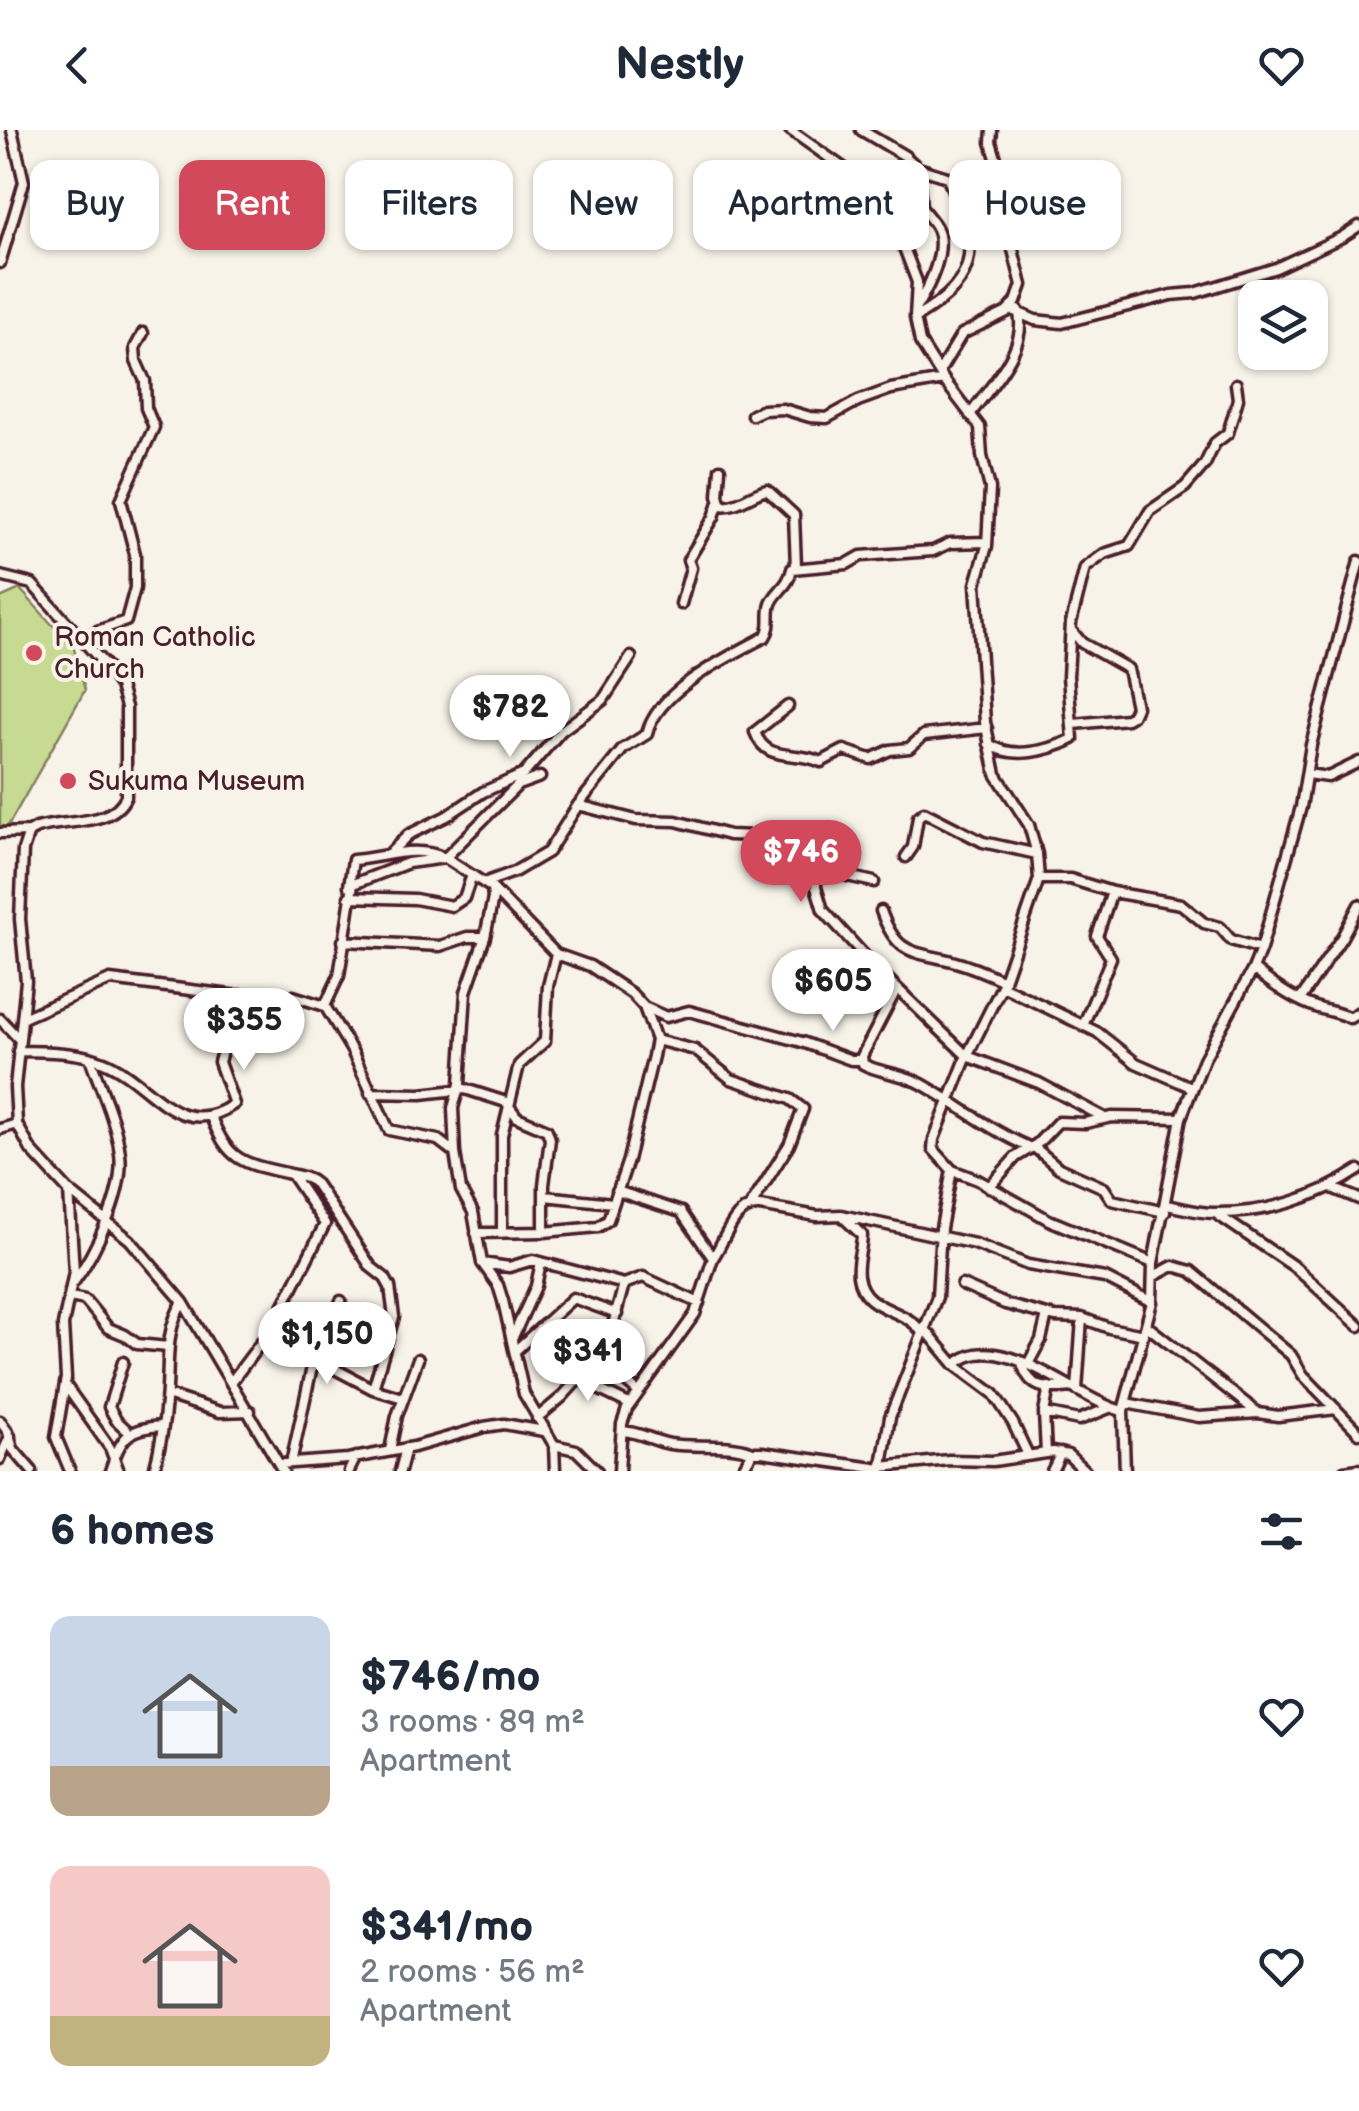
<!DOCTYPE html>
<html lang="en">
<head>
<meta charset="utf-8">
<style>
  :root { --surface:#fff; --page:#f6f6f7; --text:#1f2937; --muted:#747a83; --accent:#d1495b }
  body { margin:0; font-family:"Balsamiq Sans",sans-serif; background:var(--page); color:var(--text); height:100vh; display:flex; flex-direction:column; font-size:38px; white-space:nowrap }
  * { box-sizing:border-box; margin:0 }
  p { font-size:32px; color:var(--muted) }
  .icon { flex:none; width:55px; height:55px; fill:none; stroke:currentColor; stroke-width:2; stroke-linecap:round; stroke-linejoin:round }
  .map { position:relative; height:1341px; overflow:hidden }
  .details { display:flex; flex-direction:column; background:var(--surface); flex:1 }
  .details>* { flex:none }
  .hud { position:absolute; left:30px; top:30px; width:1300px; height:90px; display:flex; gap:20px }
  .buttons { position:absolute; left:1238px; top:150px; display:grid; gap:20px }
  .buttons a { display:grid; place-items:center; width:90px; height:90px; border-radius:20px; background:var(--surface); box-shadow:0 2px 8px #0004; font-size:50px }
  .price { position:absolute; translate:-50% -85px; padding:0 22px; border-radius:35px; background:#fff; color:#222; font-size:32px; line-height:65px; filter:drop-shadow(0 2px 5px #0008) }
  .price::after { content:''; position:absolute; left:50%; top:60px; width:30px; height:22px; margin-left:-15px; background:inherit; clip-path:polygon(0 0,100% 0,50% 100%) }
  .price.current { background:var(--accent); color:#fff }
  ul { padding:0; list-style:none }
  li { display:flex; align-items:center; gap:30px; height:250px; padding:0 50px }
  li span { display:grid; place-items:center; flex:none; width:280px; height:200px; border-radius:20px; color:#555 }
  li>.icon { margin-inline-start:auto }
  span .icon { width:120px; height:120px; fill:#fffc; stroke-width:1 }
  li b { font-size:42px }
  h2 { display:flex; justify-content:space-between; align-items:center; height:120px; padding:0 50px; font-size:42px }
  .pill { padding:0 35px; border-radius:20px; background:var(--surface); box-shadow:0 2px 8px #0004; font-size:35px; line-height:90px }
  .pill.current { background:var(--accent); color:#fff }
  header { display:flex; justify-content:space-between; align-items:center; height:130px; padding:0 50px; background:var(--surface); font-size:45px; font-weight:800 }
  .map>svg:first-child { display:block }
</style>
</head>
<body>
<header><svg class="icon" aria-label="back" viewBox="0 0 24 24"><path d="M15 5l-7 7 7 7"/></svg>Nestly<svg class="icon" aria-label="heart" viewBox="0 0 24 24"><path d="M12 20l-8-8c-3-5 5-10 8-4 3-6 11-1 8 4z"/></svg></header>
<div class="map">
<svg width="1359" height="1341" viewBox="0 0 1359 1341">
  <rect width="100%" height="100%" fill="#f7f3e8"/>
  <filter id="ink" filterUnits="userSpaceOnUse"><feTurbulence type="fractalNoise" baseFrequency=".01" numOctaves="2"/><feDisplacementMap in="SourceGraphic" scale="20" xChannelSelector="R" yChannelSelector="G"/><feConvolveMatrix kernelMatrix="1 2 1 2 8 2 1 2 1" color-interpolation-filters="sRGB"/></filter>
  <g filter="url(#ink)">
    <!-- green -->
    <path fill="#c6db91" stroke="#887d5e" stroke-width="2.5" d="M 20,459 L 74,519 L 85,560 L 8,696 L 0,697 L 0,468 Z"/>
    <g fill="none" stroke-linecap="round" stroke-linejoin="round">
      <defs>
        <path id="street" d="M 790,0 L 865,53 L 889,78 L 917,152 L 915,188 L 920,212 L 944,250 L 980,297 L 982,326 L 990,358 L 987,416 L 976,454 L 985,592 L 996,644 L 1029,695 L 1037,724 L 1039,749 L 1002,856 L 967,926 L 934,1009 L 933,1019 L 952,1040 L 941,1098 L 937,1167 L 890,1287 L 881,1341
          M 861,0 L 905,26 L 918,38 L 921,77 L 900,108
          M 0,133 L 24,52 L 12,0
          M 917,176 C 929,157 948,119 936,97 C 932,90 925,83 921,77
          M 1010,179 L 1035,190 L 1062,193 L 1171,165 L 1195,163 L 1276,138 L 1342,107 L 1359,96
          M 915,188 C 986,147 977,113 947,47 L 918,38
          M 939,242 L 962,204 L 1007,182 L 1016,172 L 1022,155 L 1010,108 L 1006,61 L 991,12 L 992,0
          M 752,285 L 763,280 L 783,279 L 810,287 L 827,288 L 858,271 L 891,259 L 944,250
          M 970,285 C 990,256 1030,217 1018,180
          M 720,339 L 718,365 L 721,375 C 736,378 752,363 767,360 L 794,385 L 796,437
          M 0,446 L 32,454 L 106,536 L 120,556 L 126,577 L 126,666 C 113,697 66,689 37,698 L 29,702 L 23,720 L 20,789 L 26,851 L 15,957 L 17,994 L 31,1020 L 69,1061 L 130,1110 L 183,1172 L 283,1341
          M 681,474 L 691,438 L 688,430 L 714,387 L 719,372
          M 1071,500 L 1082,513 L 1128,539 L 1136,577 L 1132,586 L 1127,589 L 1074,594
          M 84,511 L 97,501 L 126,491 L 135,458 L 135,424 L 121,370 L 154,297 L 146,278 L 145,251 L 136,231 L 135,218 L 143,203
          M 788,576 L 755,602 C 766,634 797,620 821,632 L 844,620 L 871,629 L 890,620 L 909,618 L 924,605 L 987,598
          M 989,614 C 1012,630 1049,621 1073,609 L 1068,546 L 1071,493 L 1085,438 L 1104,424 L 1129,416 L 1150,381 L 1185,357 L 1205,334 L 1215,313 L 1228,303 L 1238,269 L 1236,254
          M 1307,644 L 1328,647 L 1359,632
          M 578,675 L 636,690 L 676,691 L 729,705 L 780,707 L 834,743 L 874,752
          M 0,703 L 29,702
          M 391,722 L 408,705 L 447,686 L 483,662 L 524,644 L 561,601 L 603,570 L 631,527
          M 906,727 L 913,717 L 918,687 L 924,682 L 983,712 L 1037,724
          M 817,732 L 816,757 L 823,780 L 873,835 L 967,926 L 1039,953 L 1103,987
          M 1039,749 L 1070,749 L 1112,762 L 1181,774 L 1204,793 L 1220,797 L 1231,810 L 1261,819
          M 484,753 L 514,742 L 548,722 L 578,675 L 623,619 L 647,604 C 657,561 727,527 765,507 C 773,495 767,486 771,474 C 776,460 788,458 792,439 L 847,434 L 861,426 L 933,421 L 950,413 L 987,412
          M 349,756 L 353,730 C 385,728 413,714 445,728 L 518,655 L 540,647
          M 349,767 L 415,769 L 452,776 L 464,768 L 472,745
          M 881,781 C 897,826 913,821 952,831 C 971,836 987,843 1004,851
          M 343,811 L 440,816 L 467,807 L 485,807
          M 1253,839 C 1271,853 1289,867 1310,875 C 1323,881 1336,881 1350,888 L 1359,882
          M 894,856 L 894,864 L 862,926 L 863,934 C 879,943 903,943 922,954 C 959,975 991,1001 1031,1018
          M 1002,856 L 1097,902 L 1136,933 L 1191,957
          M 1300,870 L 1342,807 L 1359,775
          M 325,876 L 339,846 L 353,754 L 408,733 L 445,728 L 492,758 L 556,824 L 590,836 L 632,864 L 644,877 L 656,910 L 653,926 L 628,1030 L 608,1090 L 598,1097 L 544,1102
          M 644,877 L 666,887 L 689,881 L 802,912 L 851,930 L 861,930
          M 23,888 L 110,850 L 231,865 L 293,866 L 325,876 L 352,921 L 389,1000 L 438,1010 L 455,1023 L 461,1060 L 473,1082 L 482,1133 L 498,1155 L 503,1171 L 524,1264 L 554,1315 L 555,1341
          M 0,889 L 19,909
          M 1083,896 L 1111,828 L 1097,806 L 1112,762
          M 656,910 L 695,920 L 731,949 L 790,969 L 803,979 L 789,1015 L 751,1075
          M 18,921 C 46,922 78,921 104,932 C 151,951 178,1013 234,974 L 219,932 L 227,903 L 231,865
          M 370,963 L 421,964 L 465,959 L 506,972 L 517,987 L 547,1000 L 550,1009 L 544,1055 L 544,1102 L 476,1103
          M 211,987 C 229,1031 241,1033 286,1043 C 297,1046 307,1046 316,1054 L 371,1137 L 385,1148 L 390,1157 L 394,1187 L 373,1259
          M 0,999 L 17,994
          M 1034,1017 L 1059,1038 L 1104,1058 L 1112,1070 L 1165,1082
          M 455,1023 L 453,978 L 460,954 L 466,862 L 485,807 L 493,768 L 492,758
          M 952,1040 L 978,1050 L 1049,1090 L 1153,1133
          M 989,1057 L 1016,1027 L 1037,1014 L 1058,992 L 1085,993 L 1112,987 L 1181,988
          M 1332,1058 L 1359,1069
          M 69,1061 L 74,1142 L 63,1195 L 66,1248 L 56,1307 L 70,1341
          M 617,1061 L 681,1082 L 713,1128 C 726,1109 734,1074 760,1076 L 817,1086 L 841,1085 L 975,1114 L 1028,1135 L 1105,1148 L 1152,1172
          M 544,1066 L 613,1073
          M 1167,1075 C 1182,1078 1199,1083 1214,1083 C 1266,1084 1317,1068 1359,1040
          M 1215,1083 L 1296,1138 L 1359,1196
          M 844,1088 L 862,1105 C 862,1118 856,1132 858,1146 C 863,1183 907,1177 922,1203
          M 502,1103 L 502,1005 L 519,935 L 545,911 L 548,856 L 556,824
          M 482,1133 L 509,1137 L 533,1130 L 624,1154 L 643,1147 L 699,1173
          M 1154,1146 L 1173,1136 L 1191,1141 L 1291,1225 L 1303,1245 L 1359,1303
          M 73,1153 C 95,1124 125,1061 120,1024 C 116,990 101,960 90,928
          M 624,1154 L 603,1232 L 637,1261
          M 962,1155 L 1005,1174 L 1055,1187 L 1082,1188 L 1109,1198 L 1144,1205
          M 70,1167 L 85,1170 L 108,1198 L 125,1205 L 137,1214 L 168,1217
          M 1147,1196 L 1258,1283 L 1278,1286 L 1336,1279
          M 925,1199 L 955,1235 L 994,1264 L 1013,1293 L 1028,1325
          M 512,1209 L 536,1156 L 541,1132
          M 516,1220 L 573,1168 L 617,1184
          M 316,1229 L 373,1259 L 403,1268
          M 123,1232 L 109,1277 L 116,1290 L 130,1303
          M 1022,1233 C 1030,1261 1046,1259 1072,1257
          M 1028,1234 L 1041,1210 L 1047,1185
          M 955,1235 C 997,1194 1080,1272 1123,1281
          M 606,1238 L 600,1260 L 629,1274
          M 232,1251 L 272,1198 L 325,1094 L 292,1045
          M 66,1256 L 110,1318 L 119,1341
          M 1077,1260 L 1082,1188
          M 167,1265 L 220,1282 L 250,1281
          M 1126,1273 L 1199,1287 L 1258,1283
          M 1044,1283 L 1079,1290 L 1109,1278
          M 537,1288 L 562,1267 L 602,1223
          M 0,1291 L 8,1302 L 13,1319 L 32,1341
          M 622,1301 C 640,1302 653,1311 670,1314 C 698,1318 727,1312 753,1322
          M 554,1315 L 576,1320 L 597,1341
          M 390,1320 L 397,1286 L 418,1229
          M 1046,1323 L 1044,1283 L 1049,1257
          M 0,1329 L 10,1306
          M 291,1333 L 312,1237 L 341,1171
          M 279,1334 L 348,1329 L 414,1317 L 484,1297 L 504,1294 L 544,1301
          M 881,1337 L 949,1330 L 993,1331 L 1053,1322 L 1068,1325 L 1085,1341
          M 110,1341 C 121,1308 126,1298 163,1296
          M 154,1341 C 160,1318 164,1295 166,1271 C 170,1237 163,1202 183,1172
          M 349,1341 L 356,1327
          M 400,1341 L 406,1318
          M 619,1341 L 622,1294 L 627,1279 L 695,1184 L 713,1128
          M 741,1341 L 753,1322 L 762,1322 L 881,1339
          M 1052,1341 L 1061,1323
          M 1125,1341 L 1123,1281 L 1152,1172 L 1153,1133 L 1181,988 L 1204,929 L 1253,839 L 1261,819 L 1301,677 L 1311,615 L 1359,431
          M 1344,1341 L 1359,1339"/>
      </defs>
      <!-- street casing -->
      <use href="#street" stroke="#4a1f2b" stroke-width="15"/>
      <!-- street -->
      <use href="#street" stroke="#f7f3e8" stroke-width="8"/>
    </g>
  </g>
  <!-- markers -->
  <g fill="#d1495b" stroke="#f7f3e8" stroke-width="4">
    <circle cx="34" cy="523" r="10"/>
    <circle cx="68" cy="651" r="10"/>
  </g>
  <g text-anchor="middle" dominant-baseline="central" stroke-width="8" stroke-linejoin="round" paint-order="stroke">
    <!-- poi labels -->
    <g font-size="28" fill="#4a1f2b" stroke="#f7f3e8" text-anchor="start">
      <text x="54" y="507">Roman Catholic<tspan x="54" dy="32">Church</tspan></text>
      <text x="88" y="651">Sukuma Museum</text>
    </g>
  </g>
</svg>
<div class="buttons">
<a><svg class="icon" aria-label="layers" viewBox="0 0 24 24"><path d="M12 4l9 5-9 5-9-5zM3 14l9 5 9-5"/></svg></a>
</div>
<b class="price" style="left:510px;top:630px">$782</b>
<b class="price current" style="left:801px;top:775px">$746</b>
<b class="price" style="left:833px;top:904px">$605</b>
<b class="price" style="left:244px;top:943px">$355</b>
<b class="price" style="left:327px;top:1257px">$1,150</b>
<b class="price" style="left:588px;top:1274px">$341</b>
<div class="hud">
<a class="pill">Buy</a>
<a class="pill current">Rent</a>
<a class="pill">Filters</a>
<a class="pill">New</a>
<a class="pill">Apartment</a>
<a class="pill">House</a>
</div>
</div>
<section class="details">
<h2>6 homes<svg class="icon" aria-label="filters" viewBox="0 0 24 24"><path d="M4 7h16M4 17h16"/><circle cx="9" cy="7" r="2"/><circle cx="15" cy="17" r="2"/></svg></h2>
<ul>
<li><span style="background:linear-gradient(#c9d6e8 75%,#b9a48a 0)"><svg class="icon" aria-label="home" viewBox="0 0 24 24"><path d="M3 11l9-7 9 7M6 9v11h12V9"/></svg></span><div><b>$746/mo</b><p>3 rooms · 89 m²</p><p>Apartment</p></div><svg class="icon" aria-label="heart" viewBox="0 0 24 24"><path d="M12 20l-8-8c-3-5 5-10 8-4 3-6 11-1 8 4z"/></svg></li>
<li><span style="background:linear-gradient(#f6c9c9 75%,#c2b280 0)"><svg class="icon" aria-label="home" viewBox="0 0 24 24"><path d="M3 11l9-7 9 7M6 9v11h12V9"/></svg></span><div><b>$341/mo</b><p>2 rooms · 56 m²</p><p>Apartment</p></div><svg class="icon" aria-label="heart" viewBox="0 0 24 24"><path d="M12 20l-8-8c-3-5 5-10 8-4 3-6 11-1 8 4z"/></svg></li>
</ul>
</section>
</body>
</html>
